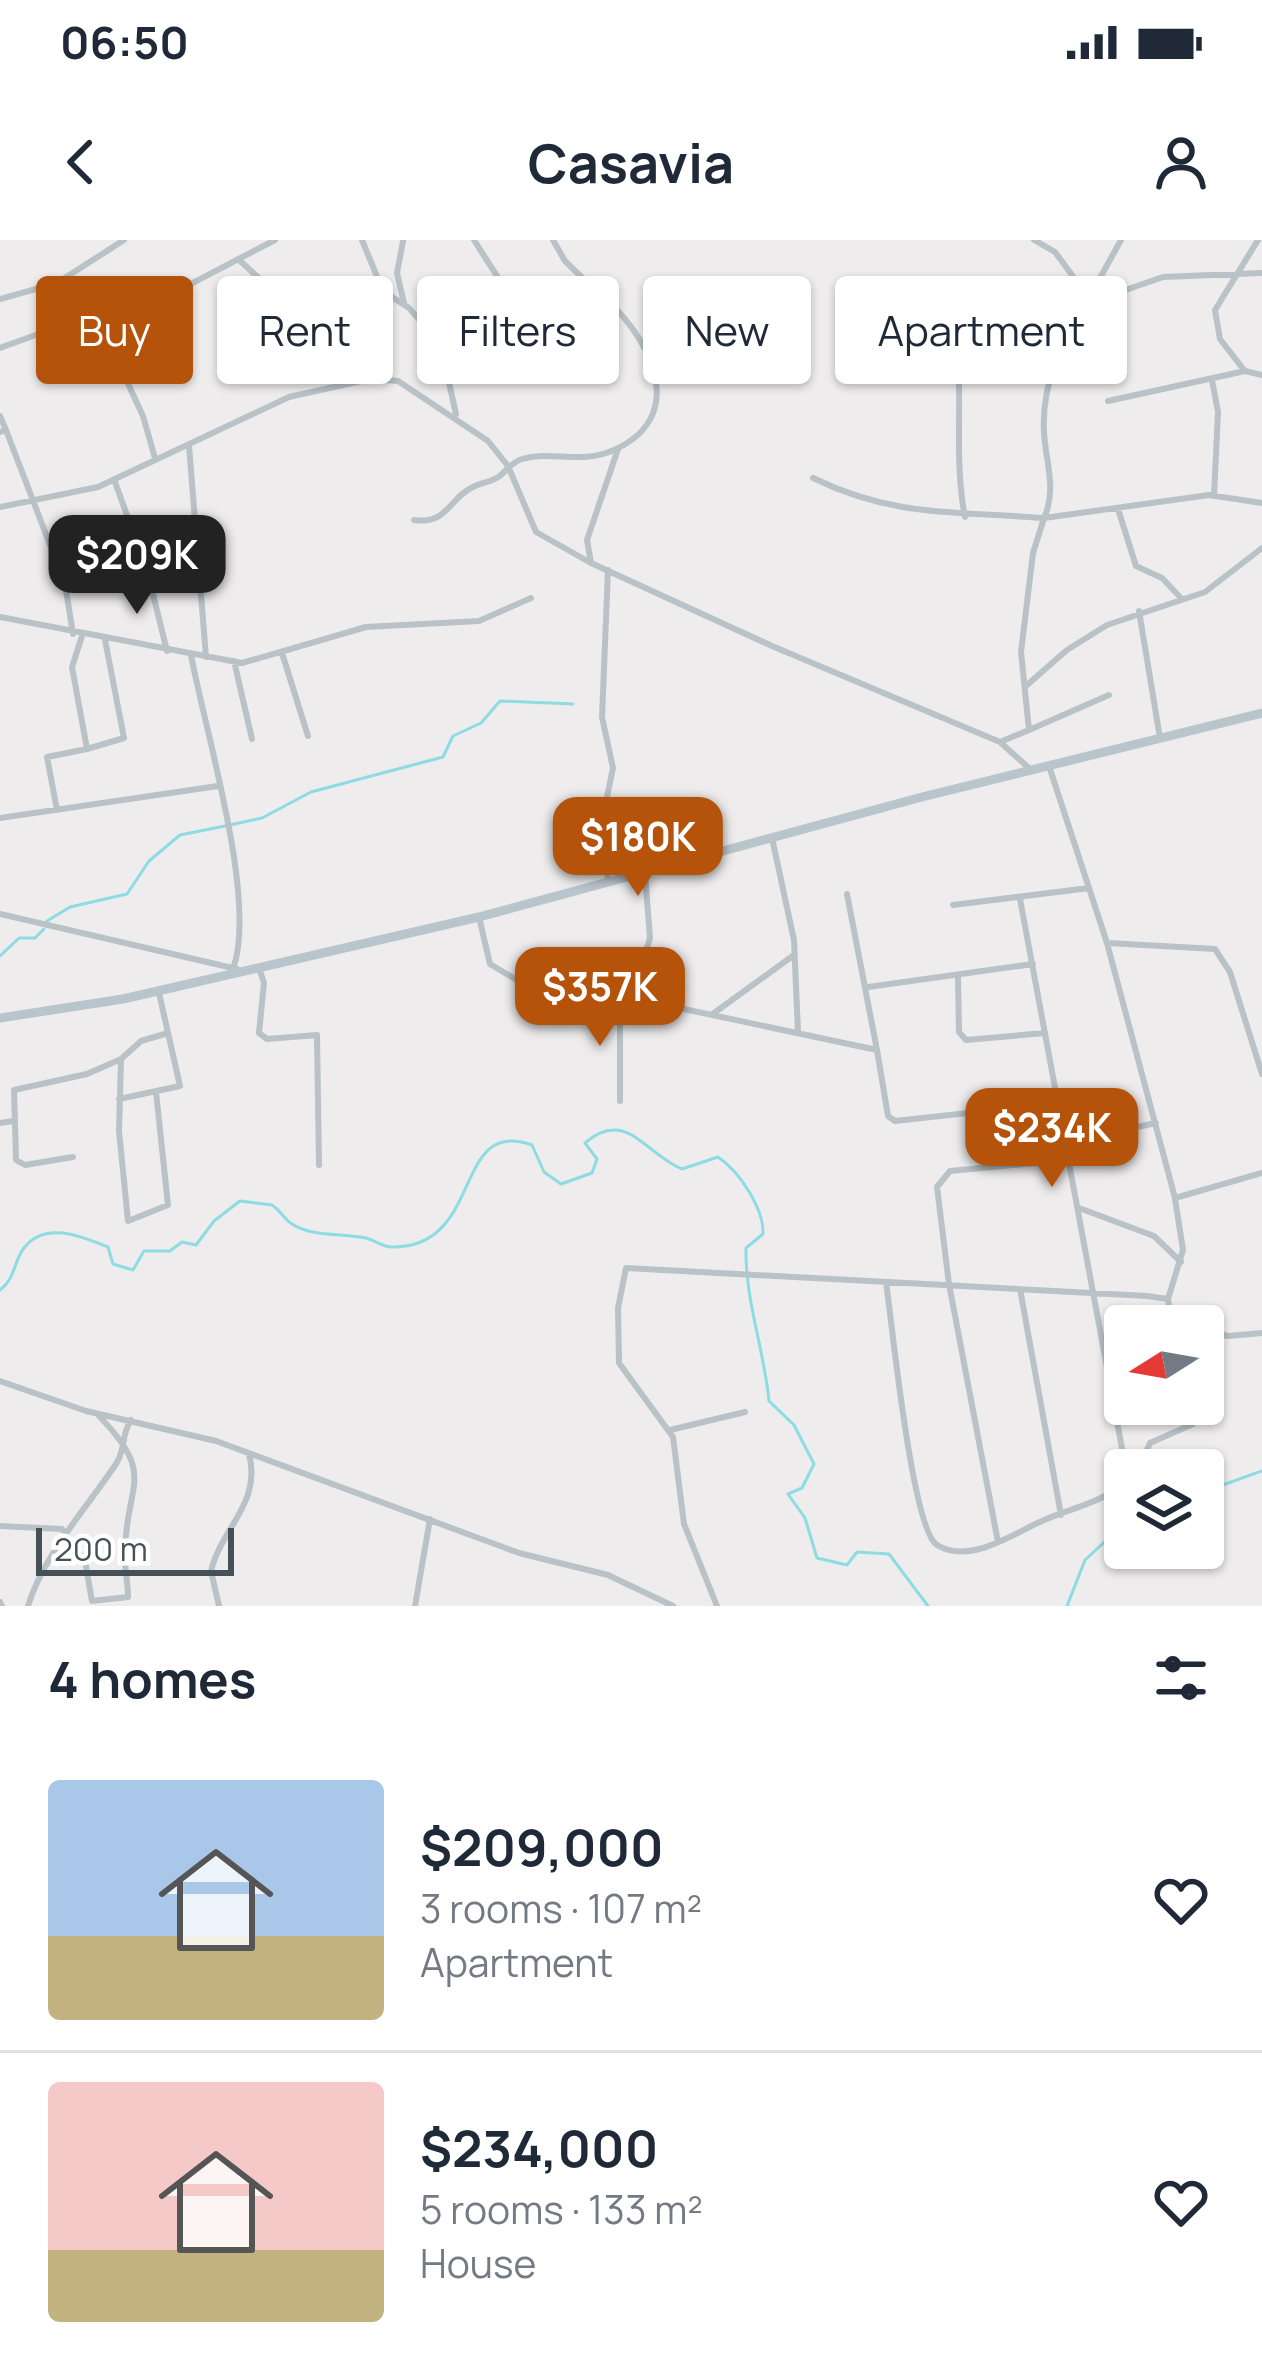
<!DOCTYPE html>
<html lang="en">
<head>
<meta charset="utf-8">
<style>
  :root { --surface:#fff; --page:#f2f2f3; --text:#1f2937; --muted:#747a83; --line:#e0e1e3; --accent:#b45309 }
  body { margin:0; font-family:Manrope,sans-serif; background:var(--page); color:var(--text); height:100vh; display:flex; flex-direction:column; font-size:45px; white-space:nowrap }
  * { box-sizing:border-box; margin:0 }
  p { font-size:39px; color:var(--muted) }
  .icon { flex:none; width:66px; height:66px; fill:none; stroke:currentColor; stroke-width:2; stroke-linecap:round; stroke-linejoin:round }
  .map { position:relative; height:1366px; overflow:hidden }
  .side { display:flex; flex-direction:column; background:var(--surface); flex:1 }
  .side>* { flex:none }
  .hud { position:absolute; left:36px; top:36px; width:1191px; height:108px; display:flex; gap:24px }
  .needle { width:78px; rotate:259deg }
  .controls { position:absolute; left:1104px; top:1065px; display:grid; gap:24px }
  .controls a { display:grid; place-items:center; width:120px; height:120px; border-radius:12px; background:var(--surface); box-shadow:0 3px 9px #0004; font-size:60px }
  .scale { position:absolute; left:36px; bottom:30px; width:198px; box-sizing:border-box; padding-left:12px; border:6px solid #465157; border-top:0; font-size:33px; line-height:42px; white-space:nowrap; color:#465157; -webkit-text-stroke:9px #fff; paint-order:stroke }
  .price { position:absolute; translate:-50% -102px; padding:0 27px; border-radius:24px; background:var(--accent); color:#fff; font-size:39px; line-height:78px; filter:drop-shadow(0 3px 6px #0008) }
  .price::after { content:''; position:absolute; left:50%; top:72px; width:36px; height:27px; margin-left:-18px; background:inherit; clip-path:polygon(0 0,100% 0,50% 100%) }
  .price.current { background:#222; color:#fff }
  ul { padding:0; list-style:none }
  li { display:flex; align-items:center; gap:36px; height:300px; padding:0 48px }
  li+li { border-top:3px solid var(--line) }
  li span { display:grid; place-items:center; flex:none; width:336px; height:240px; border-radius:12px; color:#555 }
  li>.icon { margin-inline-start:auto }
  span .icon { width:144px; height:144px; fill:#fffc; stroke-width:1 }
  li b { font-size:51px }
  h2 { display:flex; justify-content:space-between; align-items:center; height:144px; padding:0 48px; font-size:51px }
  .chip { padding:0 42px; border-radius:12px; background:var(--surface); box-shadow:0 3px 9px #0004; font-size:42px; line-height:108px }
  .chip.current { background:var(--accent); color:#fff }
  .status { display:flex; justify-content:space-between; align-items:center; height:84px; padding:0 60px; background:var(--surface); direction:ltr }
  .status svg { height:33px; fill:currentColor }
  header { display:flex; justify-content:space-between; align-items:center; height:156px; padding:0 48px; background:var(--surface); font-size:54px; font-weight:700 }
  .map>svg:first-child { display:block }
</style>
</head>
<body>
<div class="status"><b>06:50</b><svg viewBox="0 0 49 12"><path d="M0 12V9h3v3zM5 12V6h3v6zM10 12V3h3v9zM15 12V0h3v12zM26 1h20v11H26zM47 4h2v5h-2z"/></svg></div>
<header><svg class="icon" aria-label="back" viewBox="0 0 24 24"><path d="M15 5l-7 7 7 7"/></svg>Casavia<svg class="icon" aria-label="person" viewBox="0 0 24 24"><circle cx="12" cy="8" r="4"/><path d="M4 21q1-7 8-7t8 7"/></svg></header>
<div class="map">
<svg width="1262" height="1366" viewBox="0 0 1262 1366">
  <rect width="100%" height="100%" fill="#eeecec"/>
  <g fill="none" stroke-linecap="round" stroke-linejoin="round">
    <!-- stream -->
    <path stroke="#8ddce3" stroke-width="3" d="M 230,585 L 262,578 L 311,552 L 443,517 L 453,496 L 481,483 L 500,461 L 573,464
      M 47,681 L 70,667 L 127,654 L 149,621 L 180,595 L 225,586
      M 0,716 L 19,698 L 35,698 L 44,689
      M 0,1050 C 16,1038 13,1022 24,1008 C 45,980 83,997 108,1007 L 113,1024 L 133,1030 L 144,1011 L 170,1011 L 182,1002 L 196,1005 L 214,981 L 240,961 L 272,965 C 280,970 285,980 292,984 C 311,997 344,993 366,998 C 377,1001 382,1007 392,1007 C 485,1008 452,876 532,905 L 544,932 L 561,944 L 592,933 L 597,919 L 585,903 C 626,867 646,915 682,929 L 718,917 C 740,932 764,969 763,994 L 746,1008 C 745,1060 764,1109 769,1161 L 794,1185 L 814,1224 L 802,1248 L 788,1254 L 805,1278 L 817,1318 L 847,1325 L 857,1312 L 889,1314 L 928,1366
      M 1203,1252 L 1262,1231
      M 1067,1366 L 1085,1320 L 1125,1283"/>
    <!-- minor -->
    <path stroke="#b8c2c7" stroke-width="6" d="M 362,0 L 383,51 L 409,68 L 440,103 L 456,174
      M 553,0 L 565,21 L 595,50
      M 1034,0 L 1055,12 L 1089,58 L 1121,0
      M 403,1 L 397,33 L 404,63
      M 238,19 L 370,139
      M 1089,58 C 1063,101 1041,141 1044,193 C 1046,223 1057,249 1044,278 L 1209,255 L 1262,263
      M 0,59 L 57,43 L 124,0
      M 1088,63 L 1163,37 L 1262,33
      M 110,105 L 143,176 L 155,218
      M 0,108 L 52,89 L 74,107 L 110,105 L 137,72 L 275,0
      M 1244,130 L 1220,99 L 1215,70 L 1258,0
      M 1212,140 L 1218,172 L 1214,256
      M 1108,161 L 1245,131 L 1262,135
      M 0,176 L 6,190 L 0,192
      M 6,190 L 65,344 L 148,334 L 114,239
      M 189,206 L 206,417
      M 813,238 C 895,278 957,271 1044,278 L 1033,313 L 1021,412 L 1029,490 L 1000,502
      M 0,267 L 98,247 L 289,157 L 370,139 L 398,141 L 488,201 L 508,226 L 536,292 L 591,323 L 772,406 L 1000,502 L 1030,529
      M 1118,269 L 1136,326 L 1162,338 L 1181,358
      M 965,277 C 953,216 964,155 956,93 L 1019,75 L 1082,66
      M 414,280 C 448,285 449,257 475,246 C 483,242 493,242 501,235 C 508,229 512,222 522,219 C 551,210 581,225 614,210 C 694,174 646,91 598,52 L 537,60 L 511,58 L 474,0
      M 591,323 L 587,300 L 618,209
      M 608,330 L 602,477 L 613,528 L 602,581 L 608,640
      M 148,334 L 167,411
      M 65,344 L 73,394
      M 1139,371 L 1160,498
      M 0,377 L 242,423 L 366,387 L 479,381 L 531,358
      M 82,396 L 72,427 L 87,509 L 124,498 L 105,400
      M 282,413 L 308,496
      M 191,415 C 205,491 258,661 233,729
      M 234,421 L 252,499
      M 1027,445 L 1067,410 L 1107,385 L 1205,352 L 1262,308
      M 1029,490 L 1109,455
      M 1049,526 L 1107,703 L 1175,958 L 1262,933
      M 57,570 L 47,517 L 87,509
      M 0,578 L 218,546
      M 772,598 L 794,700 L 798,792
      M 1020,659 L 1126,1230
      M 953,665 L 1089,648
      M 0,674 L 237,729
      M 479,677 L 490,724 L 527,746 L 632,758 L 877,810 L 847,654
      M 1108,703 L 1215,709 L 1230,732 L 1262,834
      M 259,728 L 264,743 L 259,793 L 267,799 L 317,795 L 319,925
      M 958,736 L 959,792 L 966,800 L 1045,793
      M 868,747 L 1033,724
      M 632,758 L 650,698 L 645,634
      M 714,773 L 794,715
      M 877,810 L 888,876 L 895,881 L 1059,863
      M 156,852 L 168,965 L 128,981 L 119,891 L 121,819 L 141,801 L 168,793
      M 119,859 L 180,846 L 159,753
      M 620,861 L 620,758
      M 0,883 L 13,881
      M 1065,902 L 1156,883
      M 73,917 L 25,925 L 16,920 L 14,850 L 87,834 L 121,819
      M 1079,968 L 1154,996 L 1181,1022
      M 886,1042 C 892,1082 912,1290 937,1305 C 970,1325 1012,1294 1042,1281 C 1073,1267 1098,1265 1125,1242
      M 1020,1049 L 1061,1275
      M 1168,1059 L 1183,1010 L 1175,959
      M 1171,1073 L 1192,1086
      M 1203,1090 L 1228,1096 L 1262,1093
      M 0,1141 L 86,1171 L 216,1201 L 519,1313 L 608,1335 L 673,1366
      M 670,1190 L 745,1172
      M 1138,1230 L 1150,1203 L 1193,1184 L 1193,1164
      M 0,1286 L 62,1289 L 85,1321 L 92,1361 L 128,1357 C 128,1342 124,1327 125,1311 C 126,1243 158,1236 98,1175
      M 998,1302 L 949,1044 L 937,947 L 950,931 L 1066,920
      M 0,1362 L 2,1366
      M 28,1366 C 43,1316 85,1270 116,1224 C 126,1209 121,1194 131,1180
      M 219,1366 L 211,1331 C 221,1288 262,1264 249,1214
      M 415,1366 L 430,1279
      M 717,1366 L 684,1284 L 673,1197 L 619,1123 L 618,1068 L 626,1028 L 1147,1056 L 1168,1059 L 1172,1086"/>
    <!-- secondary -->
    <path stroke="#b9c5cc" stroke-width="9" d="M 0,778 L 123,759 L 479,677 L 922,557 L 1262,473"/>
  </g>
</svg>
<div class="controls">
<a><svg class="needle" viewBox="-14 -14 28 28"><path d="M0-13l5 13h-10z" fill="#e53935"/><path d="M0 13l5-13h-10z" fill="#747a83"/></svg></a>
<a><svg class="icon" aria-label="layers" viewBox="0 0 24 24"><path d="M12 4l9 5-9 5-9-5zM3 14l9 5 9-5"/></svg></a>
</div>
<div class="scale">200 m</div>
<b class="price current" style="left:137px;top:377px">$209K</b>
<b class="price" style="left:638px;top:659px">$180K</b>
<b class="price" style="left:600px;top:809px">$357K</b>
<b class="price" style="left:1052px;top:950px">$234K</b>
<div class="hud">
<a class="chip current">Buy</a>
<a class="chip">Rent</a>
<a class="chip">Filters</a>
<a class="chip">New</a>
<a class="chip">Apartment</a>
</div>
</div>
<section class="side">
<h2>4 homes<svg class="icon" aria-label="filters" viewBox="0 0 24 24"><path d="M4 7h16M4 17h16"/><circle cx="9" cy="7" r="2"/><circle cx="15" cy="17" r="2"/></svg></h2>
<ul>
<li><span style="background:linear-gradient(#a9c7e8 65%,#c2b280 0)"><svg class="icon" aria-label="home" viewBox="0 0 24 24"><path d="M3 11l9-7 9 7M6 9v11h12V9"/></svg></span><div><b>$209,000</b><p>3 rooms · 107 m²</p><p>Apartment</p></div><svg class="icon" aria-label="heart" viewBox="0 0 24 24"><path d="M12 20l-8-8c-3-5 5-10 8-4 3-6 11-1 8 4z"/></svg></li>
<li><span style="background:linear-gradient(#f6c9c9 70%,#c2b280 0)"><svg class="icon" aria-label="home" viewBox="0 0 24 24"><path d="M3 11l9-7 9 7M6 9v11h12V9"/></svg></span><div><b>$234,000</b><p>5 rooms · 133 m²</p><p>House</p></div><svg class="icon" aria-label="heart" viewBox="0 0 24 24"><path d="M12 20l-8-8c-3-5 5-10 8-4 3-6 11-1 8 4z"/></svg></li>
</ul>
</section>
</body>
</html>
